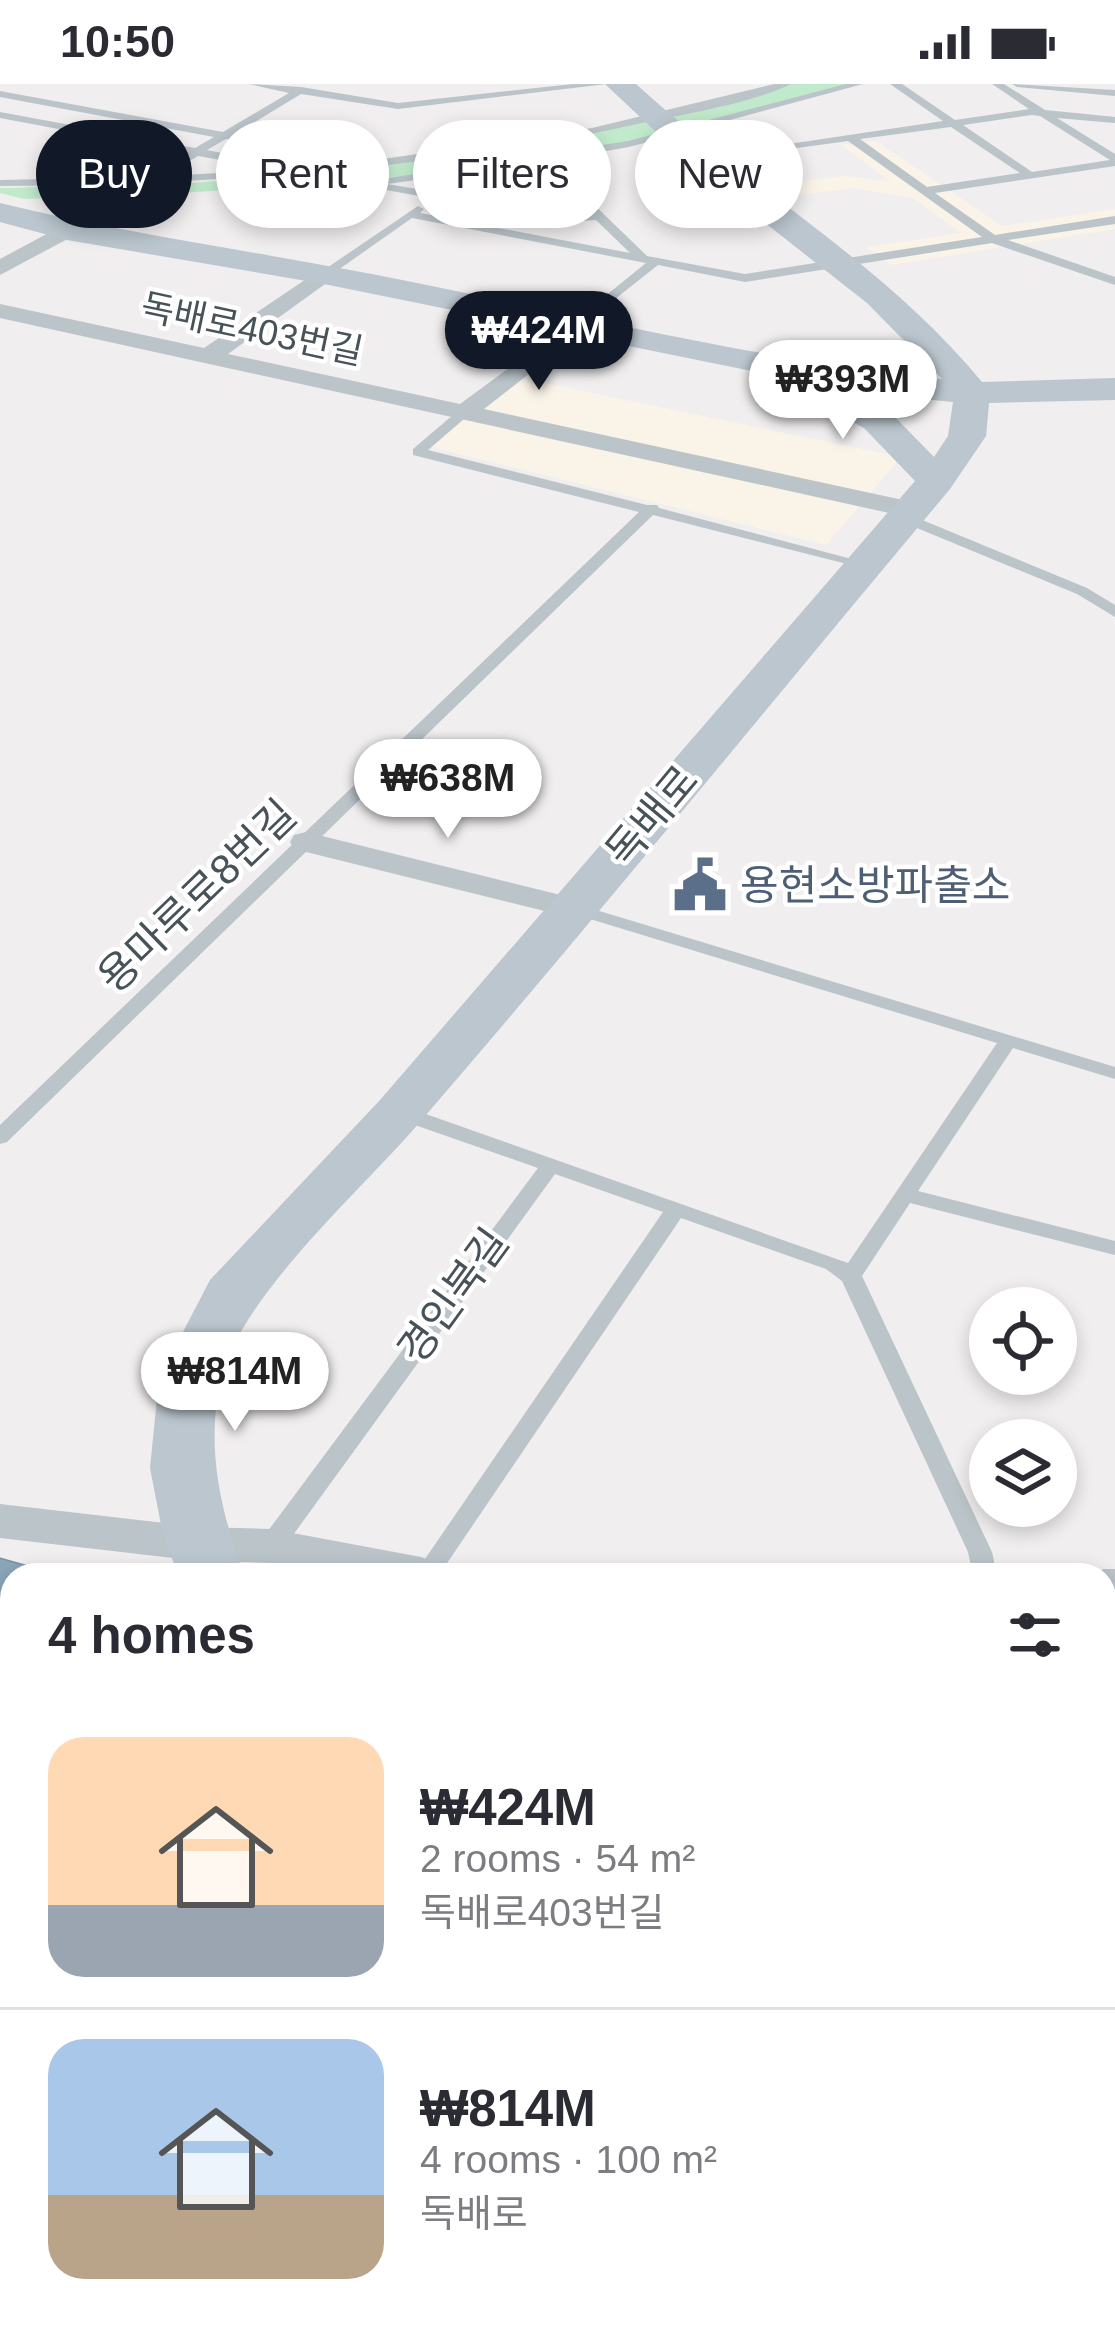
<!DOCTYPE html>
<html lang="en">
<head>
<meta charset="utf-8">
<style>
  :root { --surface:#fff; --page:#f7f7f7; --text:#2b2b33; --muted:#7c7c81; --line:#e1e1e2; --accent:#111827 }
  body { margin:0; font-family:Helvetica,"Noto Sans KR",sans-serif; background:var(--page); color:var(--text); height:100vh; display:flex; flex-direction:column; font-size:45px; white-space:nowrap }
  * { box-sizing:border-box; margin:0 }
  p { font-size:39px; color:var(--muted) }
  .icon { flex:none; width:66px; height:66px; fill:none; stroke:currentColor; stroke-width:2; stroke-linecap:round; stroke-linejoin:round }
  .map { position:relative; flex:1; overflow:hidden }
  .details { position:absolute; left:0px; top:1479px; width:1116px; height:771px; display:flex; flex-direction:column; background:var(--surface); border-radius:36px 36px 0 0; box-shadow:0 6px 18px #0003 }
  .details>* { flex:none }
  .guide { position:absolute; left:36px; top:36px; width:1044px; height:108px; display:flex; gap:24px }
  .tools { position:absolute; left:969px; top:1203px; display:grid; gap:24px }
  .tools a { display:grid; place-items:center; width:108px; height:108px; border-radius:50%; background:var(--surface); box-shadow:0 6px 18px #0003; font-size:60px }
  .price { position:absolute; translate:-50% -102px; padding:0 27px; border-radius:42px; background:#fff; color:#222; font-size:39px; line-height:78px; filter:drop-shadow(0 3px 6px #0008) }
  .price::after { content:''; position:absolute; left:50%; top:72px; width:36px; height:27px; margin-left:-18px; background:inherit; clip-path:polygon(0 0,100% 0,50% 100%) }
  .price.selected { background:var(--accent); color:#fff }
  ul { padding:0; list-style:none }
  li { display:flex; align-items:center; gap:36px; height:300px; padding:0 48px }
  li+li { border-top:3px solid var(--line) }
  li span { display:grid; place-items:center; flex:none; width:336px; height:240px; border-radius:36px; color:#555 }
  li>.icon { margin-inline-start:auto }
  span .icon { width:144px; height:144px; fill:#fffc; stroke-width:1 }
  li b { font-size:51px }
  h2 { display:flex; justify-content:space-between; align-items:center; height:144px; padding:0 48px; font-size:51px }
  .pill { padding:0 42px; border-radius:54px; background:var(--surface); box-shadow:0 6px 18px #0003; font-size:42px; line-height:108px }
  .pill.selected { background:var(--accent); color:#fff }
  .status { display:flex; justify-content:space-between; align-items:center; height:84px; padding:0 60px; background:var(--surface); direction:ltr }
  .status svg { height:33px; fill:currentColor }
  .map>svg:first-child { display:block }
</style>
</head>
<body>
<div class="status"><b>10:50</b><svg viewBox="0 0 49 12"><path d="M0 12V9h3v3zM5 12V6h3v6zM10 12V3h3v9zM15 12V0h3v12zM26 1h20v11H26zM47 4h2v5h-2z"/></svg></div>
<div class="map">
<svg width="1115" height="2249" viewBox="0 0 1115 2249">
  <rect width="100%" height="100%" fill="#f0eeee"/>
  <!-- commercial -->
  <path fill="#faf3e8" d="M 876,57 L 1002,142 L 1115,125 L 1115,145 L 891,181 L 867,163 L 961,149 L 913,114 L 853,104 L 802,111 L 786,99 L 846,92 L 891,98 L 841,61 Z
    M 515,293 L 901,373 L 826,461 L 431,363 Z"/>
  <!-- green -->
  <path fill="#c0eacb" d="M 783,0 L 849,0 C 790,17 732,38 672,51 C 459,98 241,107 24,115 L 0,109 L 0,104 L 177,100 L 313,90 L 657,35 Z
    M 0,1801 L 12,1805 L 12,2238 L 262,2238 L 266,2249 L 0,2249 Z"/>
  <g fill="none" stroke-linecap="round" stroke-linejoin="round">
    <defs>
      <path id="highway" d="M 0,1475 L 39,1486 L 42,1491 L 12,1491 L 12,1537 L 0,1535 Z
        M 1104,1534 L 1115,1534 L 1115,1598 L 1104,1598 Z
        M 0,1535 L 12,1537 L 12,1601 L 0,1599 Z
        M 1104,1619 L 1115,1619 L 1115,1687 L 1104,1687 Z"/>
    </defs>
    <!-- highway casing -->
    <use href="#highway" stroke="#7591a4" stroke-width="3"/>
    <!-- lane -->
    <path fill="#bac4c9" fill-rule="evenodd" d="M 249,0 L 301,3 L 398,19 L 573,0 L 607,0 L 398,25 L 301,10 L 235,50 L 370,77 L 592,44 L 774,0 L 791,0 C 753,19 686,30 642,39 C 431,86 216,100 0,102 L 0,96 L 146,93 L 186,69 L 0,34 L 0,28 L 195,64 L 214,53 L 0,13 L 0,7 L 223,48 L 289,9 ZM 226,55 L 356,79 L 287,85 L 282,81 L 207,66 ZM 198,72 L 275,86 L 163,92 Z
      M 846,0 L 863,0 L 629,63 L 549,77 L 647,172 L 745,190 L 982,153 L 848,57 L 702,77 L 696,74 L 943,37 L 890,0 L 902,0 L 955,36 L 1029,25 L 992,0 L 1004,0 L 1045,26 L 1115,33 L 1115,39 L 1057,34 L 1115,70 L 1115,82 L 935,109 L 995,151 L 1115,132 L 1115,140 L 1008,156 L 1115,193 L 1115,201 L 992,159 L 745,198 L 658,181 L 576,246 L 572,245 L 572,239 L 646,179 L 412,134 L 328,193 L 318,190 L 418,122 L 424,125 L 420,129 L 630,169 L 596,136 L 565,138 L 386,106 L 380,103 L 384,100 L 363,102 L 357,99 L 628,57 ZM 1032,31 L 1040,32 L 1110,76 L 1032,88 L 963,41 ZM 951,43 L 1020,89 L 927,103 L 860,55 ZM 538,79 L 590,129 L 565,130 L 387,100 Z
      M 1012,0 L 1115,6 L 1115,12 L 1017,3 Z
      M 460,325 L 472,328 L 428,366 L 647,421 L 657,421 L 659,424 L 874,481 L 867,485 L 653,431 L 7,1058 L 0,1060 L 0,1041 L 639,428 L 413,371 L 413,365 Z
      M 900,431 L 910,431 L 1087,504 L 1115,521 L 1115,533 L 1077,510 L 900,437 Z
      M 573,819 L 1115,983 L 1115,995 L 1013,964 L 918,1107 L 1115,1157 L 1115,1171 L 910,1119 L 862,1192 L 992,1468 L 997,1491 L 973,1491 L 968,1468 L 842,1197 L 826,1185 L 681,1134 L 439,1491 L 414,1491 L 663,1128 L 555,1090 L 280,1469 L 271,1471 L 262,1469 L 259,1462 L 262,1455 L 538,1084 L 392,1033 L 389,1028 L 392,1023 L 406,1023 L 848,1179 L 997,959 L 567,828 L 564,824 Z"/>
    <!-- street -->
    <path fill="#bac4c9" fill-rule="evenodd" d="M 67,139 L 78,146 L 75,151 L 0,191 L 0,175 Z
      M 324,183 L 332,185 L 332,195 L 228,270 L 460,320 L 576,235 L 588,242 L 584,247 L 484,325 L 912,418 L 925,426 L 912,434 L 0,234 L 0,220 L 204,264 Z
      M 306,748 L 585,817 L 590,824 L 573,834 L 294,765 L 290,758 L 294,751 Z
      M 0,1420 L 199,1443 L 271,1445 L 421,1473 L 437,1479 L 444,1491 L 331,1491 L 271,1479 L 199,1477 L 0,1454 Z
      M 1104,1485 L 1115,1485 L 1115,1521 L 1104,1521 L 1104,1491 L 1088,1491 Z"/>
    <!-- secondary -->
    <path fill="#bbc6ce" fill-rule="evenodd" d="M 605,0 L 636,0 C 748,103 884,179 982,298 L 1115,294 L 1115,316 L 989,319 L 986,352 L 950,405 C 773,616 599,831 419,1039 C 362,1106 240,1212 221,1296 C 205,1363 221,1428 244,1491 L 178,1491 L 162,1446 L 150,1384 L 159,1294 L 210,1196 L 380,1016 L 915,397 L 864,344 L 802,311 L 797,303 L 801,297 L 324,200 L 67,156 L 0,138 L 0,119 C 136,152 275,170 412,198 C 588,233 764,277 942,295 L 867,219 L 690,80 ZM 851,308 L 953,318 L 948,352 L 934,373 L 890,328 Z
      M 0,1650 L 12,1653 L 12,1713 L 0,1710 Z
      M 1104,1728 L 1115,1728 L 1115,1790 L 1104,1790 Z
      M 460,2238 L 546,2238 L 550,2249 L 464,2249 Z"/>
    <!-- highway -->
    <use href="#highway" fill="#8aa6b8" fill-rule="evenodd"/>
  </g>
  <!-- icons -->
  <defs>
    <symbol id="civic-bare" viewBox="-9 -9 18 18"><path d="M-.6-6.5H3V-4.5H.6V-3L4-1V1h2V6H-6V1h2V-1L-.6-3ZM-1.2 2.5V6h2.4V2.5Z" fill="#5c6f8a" stroke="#fff" stroke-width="2.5" paint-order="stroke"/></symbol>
  </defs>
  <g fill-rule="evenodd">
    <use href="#civic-bare" x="662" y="763" width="76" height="76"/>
  </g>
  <g text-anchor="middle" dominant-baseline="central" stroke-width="9" stroke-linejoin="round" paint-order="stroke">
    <!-- far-street labels -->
    <g font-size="36" fill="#485359" stroke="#fff">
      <text transform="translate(252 245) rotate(12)">독배로403번길</text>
    </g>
    <!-- street labels -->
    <g font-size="42" fill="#485359" stroke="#fff">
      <text transform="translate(652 732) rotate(-50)">독배로</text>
      <text transform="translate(197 812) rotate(-44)">용마루로8번길</text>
      <text transform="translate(453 1212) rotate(-54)">경인북길</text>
    </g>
    <!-- service labels -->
    <g font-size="42" fill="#4e5e75" stroke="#fff" text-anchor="start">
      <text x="740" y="801">용현소방파출소</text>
    </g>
  </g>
</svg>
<div class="tools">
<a><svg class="icon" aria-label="locate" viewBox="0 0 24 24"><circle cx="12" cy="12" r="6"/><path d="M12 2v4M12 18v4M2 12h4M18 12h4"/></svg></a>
<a><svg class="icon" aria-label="layers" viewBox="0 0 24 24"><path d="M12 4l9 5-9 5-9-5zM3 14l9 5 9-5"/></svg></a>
</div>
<b class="price selected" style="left:539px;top:309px">₩424M</b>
<b class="price" style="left:843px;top:358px">₩393M</b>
<b class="price" style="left:448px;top:757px">₩638M</b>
<b class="price" style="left:235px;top:1350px">₩814M</b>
<div class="guide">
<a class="pill selected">Buy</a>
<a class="pill">Rent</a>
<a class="pill">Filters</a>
<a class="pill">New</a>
</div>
<section class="details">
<h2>4 homes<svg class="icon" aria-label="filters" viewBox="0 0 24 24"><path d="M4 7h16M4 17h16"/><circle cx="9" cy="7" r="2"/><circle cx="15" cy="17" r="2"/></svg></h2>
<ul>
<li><span style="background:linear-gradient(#ffd9b3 70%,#9aa5b1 0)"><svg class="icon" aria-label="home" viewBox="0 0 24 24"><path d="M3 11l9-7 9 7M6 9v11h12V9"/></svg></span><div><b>₩424M</b><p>2 rooms · 54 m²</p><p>독배로403번길</p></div></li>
<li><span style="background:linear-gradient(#a9c7e8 65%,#b9a48a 0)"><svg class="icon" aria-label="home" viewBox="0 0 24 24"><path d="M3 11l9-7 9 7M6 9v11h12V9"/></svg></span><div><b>₩814M</b><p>4 rooms · 100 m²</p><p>독배로</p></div></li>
</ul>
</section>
</div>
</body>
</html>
